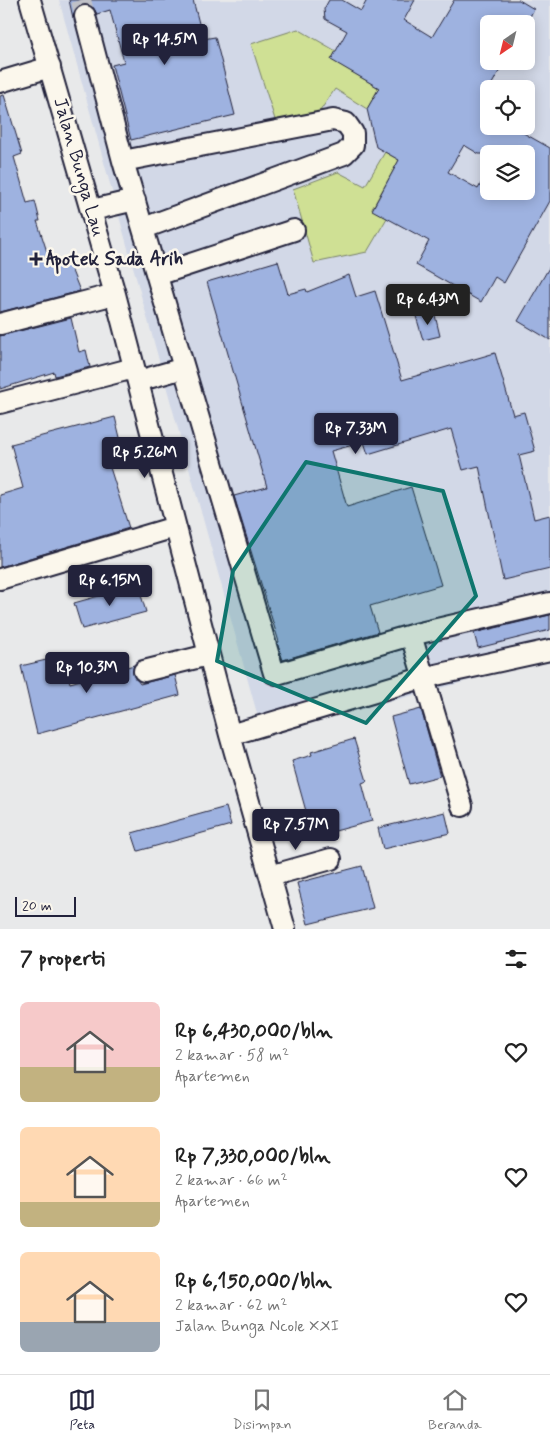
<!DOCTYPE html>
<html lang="id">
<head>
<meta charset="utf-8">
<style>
  :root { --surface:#fff; --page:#f2f2f2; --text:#222; --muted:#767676; --line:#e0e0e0; --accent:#22223b }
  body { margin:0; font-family:Mynerve,sans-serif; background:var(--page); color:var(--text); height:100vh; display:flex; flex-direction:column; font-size:19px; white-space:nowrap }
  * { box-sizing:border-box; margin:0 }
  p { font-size:16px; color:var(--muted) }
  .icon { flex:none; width:28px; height:28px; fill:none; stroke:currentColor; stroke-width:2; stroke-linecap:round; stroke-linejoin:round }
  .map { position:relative; height:929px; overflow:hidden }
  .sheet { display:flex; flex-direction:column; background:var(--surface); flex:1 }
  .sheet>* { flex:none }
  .needle { width:32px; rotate:215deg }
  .fabs { position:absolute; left:480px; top:15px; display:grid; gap:10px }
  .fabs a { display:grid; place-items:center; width:55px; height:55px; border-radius:8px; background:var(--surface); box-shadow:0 2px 12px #0003; font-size:25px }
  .scale { position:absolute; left:15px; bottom:12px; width:61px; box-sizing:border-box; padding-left:5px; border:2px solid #22223b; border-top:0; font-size:14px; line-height:18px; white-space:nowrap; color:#22223b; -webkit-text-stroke:4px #fbf7ec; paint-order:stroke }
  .price { position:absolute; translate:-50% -42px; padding:0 11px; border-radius:5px; background:var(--accent); color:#fff; font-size:16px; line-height:32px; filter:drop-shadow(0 1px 2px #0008) }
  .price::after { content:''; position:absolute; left:50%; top:30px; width:15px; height:11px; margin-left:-8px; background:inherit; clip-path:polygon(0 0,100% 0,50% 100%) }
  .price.active { background:#222; color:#fff }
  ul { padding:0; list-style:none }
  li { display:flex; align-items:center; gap:15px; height:125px; padding:0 20px }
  li span { display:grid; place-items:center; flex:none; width:140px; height:100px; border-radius:8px; color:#555 }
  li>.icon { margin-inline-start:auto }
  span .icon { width:60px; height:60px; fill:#fffc; stroke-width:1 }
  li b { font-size:21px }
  h2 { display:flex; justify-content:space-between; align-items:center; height:60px; padding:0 20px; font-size:21px }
  .dock { display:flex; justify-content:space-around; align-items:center; height:70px; border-top:1px solid var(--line); background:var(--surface); font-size:14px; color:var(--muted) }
  .dock a { display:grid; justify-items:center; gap:2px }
  .dock .active { color:var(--accent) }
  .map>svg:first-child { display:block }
</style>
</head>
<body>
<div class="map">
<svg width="550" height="929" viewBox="0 0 550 929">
  <rect width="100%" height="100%" fill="#e8e9ea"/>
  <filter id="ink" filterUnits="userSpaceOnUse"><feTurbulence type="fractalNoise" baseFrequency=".02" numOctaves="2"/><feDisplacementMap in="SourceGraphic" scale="10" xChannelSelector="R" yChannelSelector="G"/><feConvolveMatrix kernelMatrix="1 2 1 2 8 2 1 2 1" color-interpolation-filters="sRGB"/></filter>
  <g filter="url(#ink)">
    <!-- built -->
    <path fill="#d2d8e7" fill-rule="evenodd" d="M 59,0 L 550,0 L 550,659 L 263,735 ZM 489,24 L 526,24 L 526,61 L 489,61 ZM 489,89 L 526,89 L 526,126 L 489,126 ZM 489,154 L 526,154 L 526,191 L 489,191 Z"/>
    <!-- green -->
    <path fill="#cfe094" stroke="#788168" d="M 298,29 L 336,51 L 332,60 L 379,88 L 367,109 L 335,89 L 320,111 L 277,126 L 251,44 Z
      M 385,152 L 399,160 L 372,209 L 387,218 L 367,252 L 314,263 L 293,189 L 338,172 L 365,186 Z"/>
    <!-- building -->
    <path fill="#9eb2e0" stroke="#22223b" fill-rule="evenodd" d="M 69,0 L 193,0 L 203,39 L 215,37 L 235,115 L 131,140 L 112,65 L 124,62 L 110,10 L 97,14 L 93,7 L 82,4 L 76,8 L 73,18 Z
      M 329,0 L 342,0 L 361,11 L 367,0 L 415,0 L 404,20 L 432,37 L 454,0 L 519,0 L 534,9 L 526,24 L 489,24 L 489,61 L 505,61 L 489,89 L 489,126 L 511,126 L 550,148 L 550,201 L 504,283 L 495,277 L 481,302 L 416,265 L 429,241 L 372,210 L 399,160 L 376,147 L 367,109 L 379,88 L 331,60 L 347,31 L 325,19 L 324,9 ZM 464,145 L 479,154 L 526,154 L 526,191 L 489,191 L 489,169 L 478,189 L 448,172 Z
      M 4,95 L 22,154 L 14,157 L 27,203 L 35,201 L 40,221 L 37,221 L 52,267 L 68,261 L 80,291 L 0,312 L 0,96 Z
      M 278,261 L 288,294 L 306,289 L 307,292 L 349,275 L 356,297 L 375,291 L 402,380 L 495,353 L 513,415 L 524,412 L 535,451 L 519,455 L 534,519 L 550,515 L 550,569 L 503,580 L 479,466 L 463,470 L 451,429 L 368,454 L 364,442 L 331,451 L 347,507 L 411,487 L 441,585 L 370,606 L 378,632 L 283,660 L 277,643 L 279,642 L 234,496 L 267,487 L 207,282 Z
      M 550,266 L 550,340 L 518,321 Z
      M 434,311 L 440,336 L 423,340 L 416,316 Z
      M 71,318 L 79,352 L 86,350 L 90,367 L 55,376 L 54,372 L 0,389 L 0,336 Z
      M 115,417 L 124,454 L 107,458 L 129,528 L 0,567 L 0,495 L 23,488 L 11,444 Z
      M 138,585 L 146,612 L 82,629 L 74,603 Z
      M 550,615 L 550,630 L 478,648 L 474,633 Z
      M 63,656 L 70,683 L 134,665 L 133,674 L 140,684 L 175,675 L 180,695 L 37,734 L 21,666 Z
      M 421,709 L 440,776 L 409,784 L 391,717 Z
      M 354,739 L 367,781 L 362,783 L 372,821 L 302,840 L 298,825 L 309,822 L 292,761 L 312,755 L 311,752 Z
      M 226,807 L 231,825 L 138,851 L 132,833 Z
      M 445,812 L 450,833 L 383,849 L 378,828 Z
      M 362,866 L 373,908 L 308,924 L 297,883 Z"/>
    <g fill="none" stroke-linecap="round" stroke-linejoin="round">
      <!-- minor-tunnel -->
      <path stroke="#c0c1c7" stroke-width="20" stroke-dasharray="20 10" stroke-linecap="butt" d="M 81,0 L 85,16"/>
      <defs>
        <path id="minor" d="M 30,0 L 115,294 L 230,735 L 285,929
          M 85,16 L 123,161 L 274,673 L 277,674 L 411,635 L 550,603
          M 0,82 L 50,67
          M 123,161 L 333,120 L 346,123 L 353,133 L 353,145 L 344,154 L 144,228
          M 92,210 L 135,200
          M 157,275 L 294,230
          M 0,324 L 115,294
          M 138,381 L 184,368
          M 0,403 L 134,368
          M 0,579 L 175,527
          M 411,635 L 462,806
          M 144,671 L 208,655
          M 230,735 L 422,678 L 550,650
          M 270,876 L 331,859"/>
      </defs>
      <!-- minor casing -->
      <use href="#minor" stroke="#22223b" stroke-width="24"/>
      <!-- minor -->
      <use href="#minor" stroke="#fbf7ec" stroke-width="20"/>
    </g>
  </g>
  <!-- marked area -->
  <path fill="#0f766e" fill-opacity="0.2" stroke="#0f766e" stroke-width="4" stroke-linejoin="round" d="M 306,462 L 443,491 L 476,596 L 366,723 L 217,661 L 233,571 Z"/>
  <!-- markers -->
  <path fill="#22223b" stroke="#fbf7ec" stroke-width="2" d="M33.5 251.5h5v5h5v5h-5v5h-5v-5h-5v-5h5z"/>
  <g text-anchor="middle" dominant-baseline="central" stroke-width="5" stroke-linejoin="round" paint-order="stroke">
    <!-- street labels -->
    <g font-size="19" fill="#22223b" stroke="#fbf7ec">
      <text transform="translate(79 167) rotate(74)">Jalan Bunga Lau</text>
    </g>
    <!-- poi labels -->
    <g font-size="19" font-weight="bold" fill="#22223b" stroke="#fbf7ec" text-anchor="start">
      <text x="46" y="259">Apotek Sada Arih</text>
    </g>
  </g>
</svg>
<div class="fabs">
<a><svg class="needle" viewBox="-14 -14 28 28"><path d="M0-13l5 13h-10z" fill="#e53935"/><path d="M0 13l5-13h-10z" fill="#767676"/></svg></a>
<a><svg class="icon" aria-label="locate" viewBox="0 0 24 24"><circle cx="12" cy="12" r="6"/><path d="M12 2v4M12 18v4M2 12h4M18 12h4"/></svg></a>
<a><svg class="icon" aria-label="layers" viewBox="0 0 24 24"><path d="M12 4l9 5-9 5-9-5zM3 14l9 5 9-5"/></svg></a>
</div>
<div class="scale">20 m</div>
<b class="price" style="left:165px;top:66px">Rp 14.5M</b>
<b class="price active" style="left:428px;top:326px">Rp 6.43M</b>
<b class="price" style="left:356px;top:455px">Rp 7.33M</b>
<b class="price" style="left:145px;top:479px">Rp 5.26M</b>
<b class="price" style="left:110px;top:607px">Rp 6.15M</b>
<b class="price" style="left:87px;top:694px">Rp 10.3M</b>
<b class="price" style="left:296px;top:851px">Rp 7.57M</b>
</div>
<section class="sheet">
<h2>7 properti<svg class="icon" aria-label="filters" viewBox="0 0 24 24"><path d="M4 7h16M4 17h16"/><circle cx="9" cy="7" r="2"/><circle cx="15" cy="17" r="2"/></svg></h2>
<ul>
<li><span style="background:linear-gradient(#f6c9c9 65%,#c2b280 0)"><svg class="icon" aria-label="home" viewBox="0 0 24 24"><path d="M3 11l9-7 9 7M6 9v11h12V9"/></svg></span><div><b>Rp 6,430,000/bln</b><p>2 kamar · 58 m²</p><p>Apartemen</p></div><svg class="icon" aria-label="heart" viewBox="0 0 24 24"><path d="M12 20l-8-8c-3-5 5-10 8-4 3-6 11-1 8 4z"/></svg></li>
<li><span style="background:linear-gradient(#ffd9b3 75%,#c2b280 0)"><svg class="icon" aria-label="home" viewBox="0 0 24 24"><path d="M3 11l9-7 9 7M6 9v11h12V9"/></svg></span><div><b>Rp 7,330,000/bln</b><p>2 kamar · 66 m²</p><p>Apartemen</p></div><svg class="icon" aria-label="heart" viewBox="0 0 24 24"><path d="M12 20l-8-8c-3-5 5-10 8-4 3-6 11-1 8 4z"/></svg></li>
<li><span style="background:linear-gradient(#ffd9b3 70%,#9aa5b1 0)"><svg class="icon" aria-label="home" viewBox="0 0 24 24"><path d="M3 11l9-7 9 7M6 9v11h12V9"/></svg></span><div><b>Rp 6,150,000/bln</b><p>2 kamar · 62 m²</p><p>Jalan Bunga Ncole XXI</p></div><svg class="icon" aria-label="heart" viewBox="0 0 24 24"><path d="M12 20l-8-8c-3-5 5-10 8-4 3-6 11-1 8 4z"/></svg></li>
</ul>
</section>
<nav class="dock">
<a class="active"><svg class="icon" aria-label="map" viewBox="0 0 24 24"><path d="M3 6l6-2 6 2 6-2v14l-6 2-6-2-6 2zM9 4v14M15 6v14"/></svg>Peta</a>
<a><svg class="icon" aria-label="saved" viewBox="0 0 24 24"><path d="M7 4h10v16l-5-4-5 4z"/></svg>Disimpan</a>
<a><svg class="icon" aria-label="home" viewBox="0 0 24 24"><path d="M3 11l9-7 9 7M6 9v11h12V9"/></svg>Beranda</a>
</nav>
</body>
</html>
